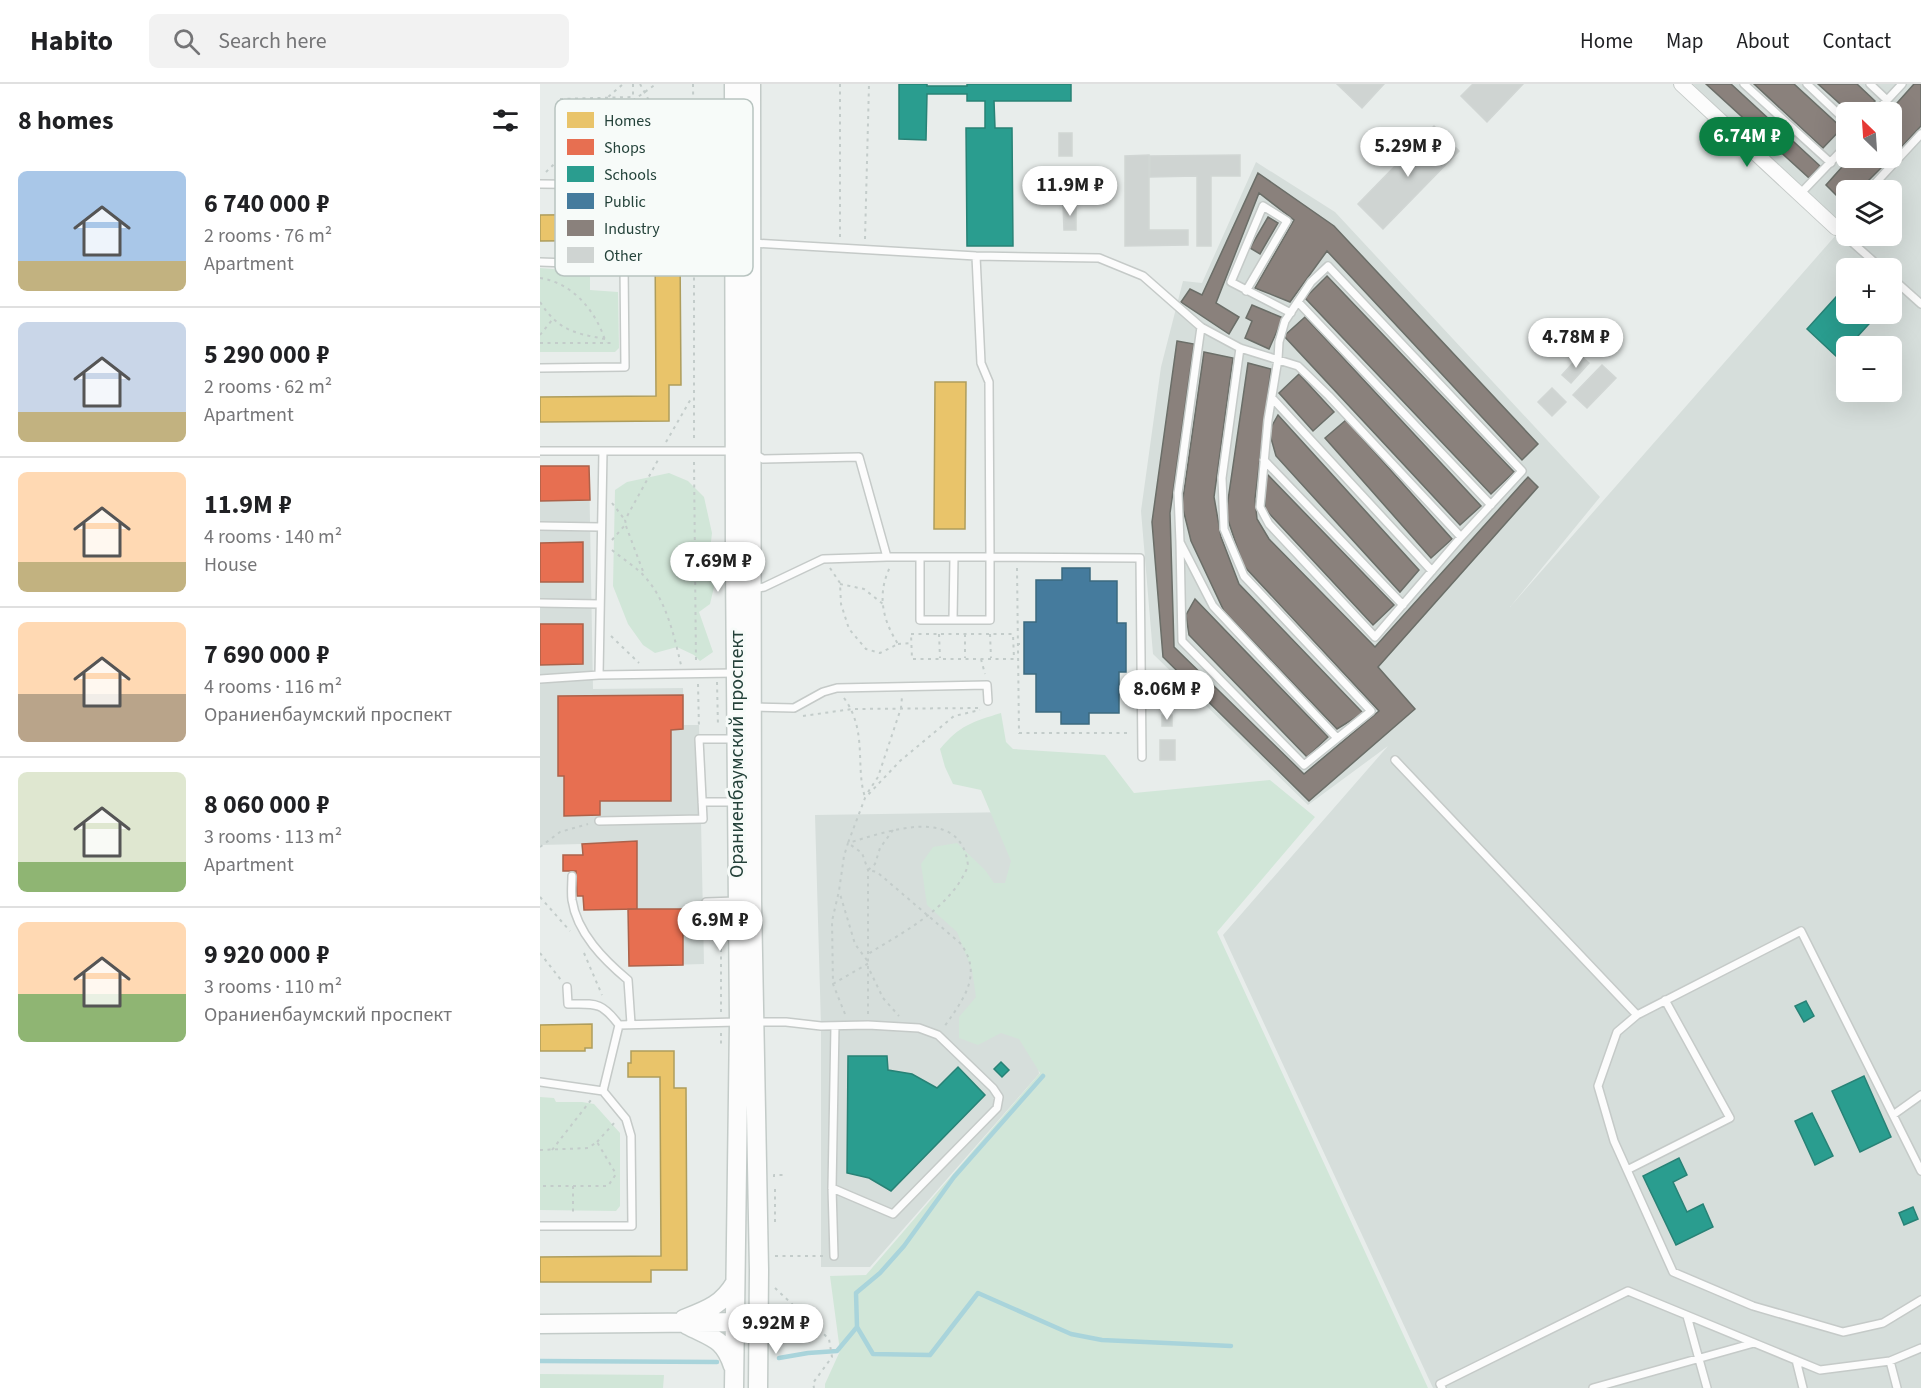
<!DOCTYPE html>
<html lang="en">
<head>
<meta charset="utf-8">
<style>
  :root { --surface:#fff; --page:#f2f2f2; --text:#202124; --muted:#757577; --line:#e0e0e0; --accent:#0b8043 }
  body { margin:0; font-family:"Source Sans 3",sans-serif; background:var(--page); color:var(--text); height:100vh; display:flex; flex-direction:column; font-size:22px; white-space:nowrap }
  * { box-sizing:border-box; margin:0 }
  p { font-size:20px; color:var(--muted) }
  .icon { flex:none; width:33px; height:33px; fill:none; stroke:currentColor; stroke-width:2; stroke-linecap:round; stroke-linejoin:round }
  .map { position:relative; flex:1; overflow:hidden }
  .side { display:flex; flex-direction:column; background:var(--surface); width:540px }
  .side>* { flex:none }
  .needle { width:39px; rotate:335deg }
  .controls { position:absolute; left:1296px; top:18px; display:grid; gap:12px }
  .controls a { display:grid; place-items:center; width:66px; height:66px; border-radius:9px; background:var(--surface); box-shadow:0 6px 24px #0002; font-size:30px }
  .price { position:absolute; translate:-50% -51px; padding:0 14px; border-radius:21px; background:#fff; color:#222; font-size:20px; line-height:39px; filter:drop-shadow(0 2px 3px #0008) }
  .price::after { content:''; position:absolute; left:50%; top:36px; width:18px; height:14px; margin-left:-9px; background:inherit; clip-path:polygon(0 0,100% 0,50% 100%) }
  .price.current { background:var(--accent); color:#fff }
  ul { padding:0; list-style:none }
  li { display:flex; align-items:center; gap:18px; height:150px; padding:0 18px }
  li+li { border-top:2px solid var(--line) }
  li span { display:grid; place-items:center; flex:none; width:168px; height:120px; border-radius:9px; color:#555 }
  li>.icon { margin-inline-start:auto }
  span .icon { width:72px; height:72px; fill:#fffc; stroke-width:1 }
  li b { font-size:26px }
  h2 { display:flex; justify-content:space-between; align-items:center; height:72px; padding:0 18px; font-size:26px }
  header { display:flex; align-items:center; gap:36px; box-sizing:border-box; height:84px; padding:0 30px; background:var(--surface); border-bottom:2px solid var(--line) }
  header strong { font-size:28px }
  nav { display:flex; gap:33px; margin-inline-start:auto; font-size:21px }
  .search { width:420px; height:54px; background:var(--page); display:flex; align-items:center; gap:15px; box-sizing:border-box; padding:0 21px; border-radius:9px; color:var(--muted); font-size:22px }
  main { display:flex; flex:1; min-height:0 }
  .map>svg:first-child { display:block }
</style>
</head>
<body>
<header>
<strong>Habito</strong>
<div class="search"><svg class="icon" aria-label="search" viewBox="0 0 24 24"><circle cx="10" cy="10" r="6"/><path d="M15 15l6 6"/></svg>Search here</div>
<nav><a>Home</a><a>Map</a><a>About</a><a>Contact</a></nav>
</header>
<main>
<section class="side">
<h2>8 homes<svg class="icon" aria-label="filters" viewBox="0 0 24 24"><path d="M4 7h16M4 17h16"/><circle cx="9" cy="7" r="2"/><circle cx="15" cy="17" r="2"/></svg></h2>
<ul>
<li><span style="background:linear-gradient(#a9c7e8 75%,#c2b280 0)"><svg class="icon" aria-label="home" viewBox="0 0 24 24"><path d="M3 11l9-7 9 7M6 9v11h12V9"/></svg></span><div><b>6 740 000 ₽</b><p>2 rooms · 76 m²</p><p>Apartment</p></div></li>
<li><span style="background:linear-gradient(#c9d6e8 75%,#c2b280 0)"><svg class="icon" aria-label="home" viewBox="0 0 24 24"><path d="M3 11l9-7 9 7M6 9v11h12V9"/></svg></span><div><b>5 290 000 ₽</b><p>2 rooms · 62 m²</p><p>Apartment</p></div></li>
<li><span style="background:linear-gradient(#ffd9b3 75%,#c2b280 0)"><svg class="icon" aria-label="home" viewBox="0 0 24 24"><path d="M3 11l9-7 9 7M6 9v11h12V9"/></svg></span><div><b>11.9M ₽</b><p>4 rooms · 140 m²</p><p>House</p></div></li>
<li><span style="background:linear-gradient(#ffd9b3 60%,#b9a48a 0)"><svg class="icon" aria-label="home" viewBox="0 0 24 24"><path d="M3 11l9-7 9 7M6 9v11h12V9"/></svg></span><div><b>7 690 000 ₽</b><p>4 rooms · 116 m²</p><p>Ораниенбаумский проспект</p></div></li>
<li><span style="background:linear-gradient(#dfe7d0 75%,#8fb573 0)"><svg class="icon" aria-label="home" viewBox="0 0 24 24"><path d="M3 11l9-7 9 7M6 9v11h12V9"/></svg></span><div><b>8 060 000 ₽</b><p>3 rooms · 113 m²</p><p>Apartment</p></div></li>
<li><span style="background:linear-gradient(#ffd9b3 60%,#8fb573 0)"><svg class="icon" aria-label="home" viewBox="0 0 24 24"><path d="M3 11l9-7 9 7M6 9v11h12V9"/></svg></span><div><b>9 920 000 ₽</b><p>3 rooms · 110 m²</p><p>Ораниенбаумский проспект</p></div></li>
</ul>
</section>
<div class="map">
<svg width="1381" height="1304" viewBox="0 0 1381 1304">
  <rect width="100%" height="100%" fill="#e8edeb"/>
  <!-- built -->
  <path fill="#d6dedb" fill-rule="evenodd" d="M 1153,0 L 1381,0 L 1381,1304 L 893,1304 L 683,851 L 848,662 L 768,721 L 613,570 L 601,427 L 621,283 L 643,197 L 662,199 L 716,78 L 795,128 L 1060,413 L 970,523 L 1303,143 ZM 1306,28 L 1352,28 L 1352,74 L 1306,74 ZM 1306,106 L 1352,106 L 1352,152 L 1306,152 ZM 1306,184 L 1352,184 L 1352,230 L 1306,230 ZM 1306,262 L 1352,262 L 1352,308 L 1306,308 Z
    M 0,382 L 49,382 L 53,605 L 143,604 L 144,641 L 159,641 L 164,880 L 89,882 L 88,825 L 44,826 L 42,760 L 0,761 Z
    M 475,728 L 499,990 L 330,1183 L 281,1183 L 281,942 L 275,731 Z"/>
  <!-- green -->
  <path fill="#d1e6d8" d="M 0,184 L 50,188 L 50,206 L 78,208 L 79,264 L 75,268 L 0,268 Z
    M 129,389 L 148,397 L 164,413 L 172,449 L 168,483 L 174,503 L 170,520 L 159,528 L 173,568 L 160,577 L 154,571 L 137,563 L 115,569 L 103,561 L 88,540 L 73,502 L 75,406 L 87,398 Z
    M 461,629 L 466,658 L 473,665 L 565,671 L 594,709 L 730,696 L 775,733 L 677,848 L 888,1304 L 285,1304 L 285,1300 L 300,1267 L 290,1192 L 326,1191 L 500,989 L 479,955 L 461,949 L 438,961 L 419,954 L 419,933 L 436,913 L 432,886 L 417,848 L 387,821 L 381,780 L 393,763 L 417,759 L 445,786 L 454,799 L 465,799 L 471,777 L 441,706 L 413,700 L 405,683 L 400,665 C 420,641 432,638 461,629 Z
    M 0,1013 L 14,1014 L 16,1018 L 42,1018 L 54,1020 L 80,1049 L 80,1122 L 76,1127 L 0,1126 Z
    M 0,1290 L 124,1291 L 123,1304 L 0,1304 Z"/>
  <!-- homes -->
  <path fill="#e9c46a" stroke="#ae9d5c" stroke-width="1.5" d="M 129,130 L 129,167 L 140,167 L 141,301 L 129,301 L 129,337 L 0,338 L 0,313 L 116,312 L 115,156 L 0,157 L 0,131 Z
    M 395,298 L 426,298 L 425,445 L 394,445 Z
    M 52,940 L 52,964 L 45,964 L 45,967 L 0,967 L 0,941 Z
    M 91,967 L 134,967 L 134,1004 L 146,1004 L 147,1186 L 111,1186 L 111,1198 L 0,1198 L 0,1173 L 121,1172 L 120,993 L 88,993 L 88,979 L 91,979 Z"/>
  <!-- shops -->
  <path fill="#e76f51" stroke="#ac624a" stroke-width="1.5" d="M 0,382 L 49,382 L 50,416 L 0,417 Z
    M 43,458 L 43,498 L 0,498 L 0,459 Z
    M 0,540 L 43,540 L 43,580 L 0,581 Z
    M 143,611 L 143,645 L 131,646 L 131,717 L 60,717 L 60,731 L 24,732 L 24,692 L 18,692 L 18,612 Z
    M 97,757 L 97,825 L 44,826 L 43,812 L 37,812 L 36,787 L 23,787 L 23,771 L 43,771 L 42,760 Z
    M 88,825 L 143,825 L 143,881 L 89,882 Z"/>
  <!-- schools -->
  <path fill="#2a9d8f" stroke="#288276" stroke-width="1.5" d="M 359,0 L 387,0 L 387,2 L 427,2 L 427,0 L 531,0 L 531,17 L 454,17 L 455,44 L 472,44 L 473,162 L 427,162 L 426,44 L 445,44 L 445,17 L 427,17 L 427,10 L 387,10 L 386,56 L 359,55 Z
    M 1306,202 L 1306,230 L 1338,230 L 1298,274 L 1267,245 Z
    M 1266,917 L 1274,932 L 1264,938 L 1255,922 Z
    M 308,972 L 347,972 L 348,986 L 372,990 L 397,1004 L 418,983 L 445,1011 L 351,1107 L 329,1094 L 307,1089 Z
    M 461,978 L 469,986 L 462,993 L 454,985 Z
    M 1324,992 L 1351,1053 L 1320,1068 L 1292,1007 Z
    M 1272,1029 L 1293,1072 L 1275,1081 L 1255,1037 Z
    M 1139,1074 L 1147,1091 L 1133,1098 L 1147,1128 L 1163,1120 L 1173,1143 L 1136,1161 L 1103,1092 Z
    M 1373,1123 L 1378,1135 L 1364,1141 L 1359,1129 Z"/>
  <!-- public -->
  <path fill="#457b9d" stroke="#3b6a7f" stroke-width="1.5" d="M 522,484 L 550,484 L 550,497 L 577,497 L 577,539 L 586,539 L 586,588 L 579,588 L 579,629 L 549,629 L 549,640 L 521,640 L 521,628 L 496,628 L 496,590 L 484,590 L 484,538 L 496,538 L 496,496 L 522,496 Z"/>
  <!-- industry -->
  <path fill="#8a817c" stroke="#6b6e68" stroke-width="1.5" d="M 1166,0 L 1191,0 L 1280,82 L 1269,94 Z
    M 1214,0 L 1254,0 L 1302,44 L 1283,64 Z
    M 1278,0 L 1317,0 L 1335,17 L 1325,28 L 1309,28 Z
    M 1374,0 L 1381,0 L 1381,42 L 1352,73 L 1352,28 L 1349,28 Z
    M 1310,74 L 1351,74 L 1319,106 L 1306,106 L 1306,121 L 1286,101 Z
    M 718,89 L 794,142 L 998,360 L 982,376 L 787,167 L 750,218 L 715,204 L 754,136 L 719,109 L 676,219 L 699,233 L 689,250 L 641,218 L 650,205 L 662,211 Z
    M 728,133 L 738,139 L 720,170 L 710,164 Z
    M 787,192 L 974,388 L 951,410 L 765,214 Z
    M 712,221 L 743,234 L 729,265 L 705,254 L 712,237 L 706,234 Z
    M 765,233 L 941,422 L 920,441 L 744,252 Z
    M 637,257 L 654,260 L 630,429 L 634,563 L 764,690 L 839,627 L 703,481 L 686,430 L 708,279 L 731,285 L 715,415 L 717,435 L 729,455 L 835,563 L 988,393 L 998,403 L 838,583 L 875,625 L 769,717 L 623,573 L 612,438 Z
    M 664,268 L 693,274 L 674,413 L 681,453 L 699,500 L 823,629 L 797,645 L 684,527 L 651,457 L 642,421 Z
    M 759,290 L 794,328 L 773,347 L 739,309 Z
    M 738,331 L 879,486 L 860,508 L 736,372 L 729,347 Z
    M 806,336 L 912,455 L 891,474 L 785,354 Z
    M 726,389 L 854,521 L 833,541 L 725,425 Z
    M 655,515 L 788,653 L 767,673 L 649,551 L 646,531 Z"/>
  <g fill="none" stroke-linecap="round" stroke-linejoin="round">
    <!-- stream -->
    <path stroke="#a9d4db" stroke-width="4.5" d="M 503,992 L 414,1093 L 364,1162 L 340,1189 L 316,1209 L 317,1243 L 333,1270 L 390,1271 L 438,1209 L 531,1250 L 562,1256 L 691,1262
      M 239,1274 L 268,1269 L 297,1267 L 317,1243
      M 0,1277 L 177,1278"/>
  </g>
  <!-- building -->
  <path fill="#cfd4d2" stroke="#d1d6d4" stroke-width="1.5" d="M 797,0 L 844,0 L 822,24 Z
    M 933,0 L 983,0 L 947,38 L 921,12 Z
    M 894,42 L 919,67 L 843,145 L 818,120 Z
    M 519,49 L 532,49 L 532,72 L 519,72 Z
    M 609,71 L 609,146 L 648,146 L 648,161 L 585,162 L 585,72 Z
    M 700,71 L 700,92 L 671,92 L 671,162 L 657,162 L 657,92 L 610,93 L 610,72 Z
    M 523,120 L 536,120 L 536,146 L 524,146 Z
    M 1040,271 L 1049,279 L 1031,299 L 1022,291 Z
    M 1062,281 L 1076,294 L 1047,324 L 1033,311 Z
    M 1012,304 L 1026,318 L 1012,332 L 998,318 Z
    M 622,631 L 632,631 L 632,642 L 622,642 Z
    M 620,656 L 635,656 L 635,676 L 620,676 Z"/>
  <g fill="none" stroke-linecap="round" stroke-linejoin="round">
    <defs>
      <path id="lane" d="M 1204,0 L 1291,79
        M 1267,0 L 1306,37
        M 1330,0 L 1347,16
        M 1336,28 L 1362,0
        M 0,100 L 192,102
        M 1329,106 L 1381,50
        M 1259,111 L 1306,62
        M 1296,144 L 1341,184
        M 212,159 L 436,172 L 559,174 L 603,192 L 661,243 L 700,264 L 758,282 L 789,312 L 921,453
        M 0,178 L 84,181 L 85,283 L 0,284
        M 788,182 L 982,387 L 921,453 L 835,553 L 729,440 L 720,423 L 728,336 L 738,275 L 739,258 L 745,237 L 771,198 Z
        M 1352,194 L 1381,220
        M 706,207 L 747,137 L 723,122 L 691,198 L 751,229
        M 758,218 L 951,421
        M 661,243 L 638,409 L 640,458 L 673,522 L 797,654
        M 732,314 L 892,487
        M 0,367 L 192,367
        M 213,369 L 223,375 L 319,373 L 347,473 L 450,473 L 449,298 L 441,279 L 436,172
        M 724,376 L 863,521
        M 0,442 L 60,443
        M 640,458 L 642,557 L 764,681 L 831,627 L 704,492 L 684,445 L 682,394 L 700,264
        M 380,473 L 380,536 L 450,536 L 450,473 L 600,474 L 602,673
        M 214,505 L 224,503 L 283,475 L 347,473
        M 0,519 L 60,520
        M 413,536 L 414,473
        M 59,591 L 63,367
        M 0,595 L 59,591 L 195,589
        M 213,623 L 254,624 L 283,608 L 297,604 L 447,601 L 448,617
        M 855,676 L 1097,931
        M 162,718 L 195,718
        M 59,737 L 163,735 L 159,655 L 195,655
        M 32,792 C 32,799 31,808 32,816 C 37,849 64,876 88,896 L 91,940
        M 166,818 L 196,817
        M 27,903 L 28,920 C 55,920 61,917 79,941
        M 215,938 L 246,938 L 281,942 L 328,941 L 379,944 L 398,951 L 453,1004 L 459,1013 L 457,1024 L 353,1130 L 292,1104
        M 0,998 L 63,1007 L 86,1035 L 91,1052 L 92,1142 L 0,1142
        M 63,1007 L 79,941 L 197,938
        M 1353,1031 L 1381,1011
        M 1087,1086 L 1190,1034 L 1125,916
        M 1381,1087 L 1261,847 L 1097,931 L 1077,948 L 1058,1002 L 1074,1057 L 1133,1188 L 1213,1222 L 1303,1248 L 1343,1239 L 1381,1216
        M 294,1172 L 292,1104 L 295,942
        M 1147,1232 L 1167,1304
        M 1256,1276 L 1263,1304
        M 1350,1277 L 1357,1304
        M 902,1304 L 900,1300 L 1088,1207 L 1280,1286 L 1350,1277 L 1381,1264
        M 1053,1304 L 1214,1259"/>
      <path id="street" d="M 1141,0 L 1296,144"/>
      <path id="secondary" d="M 211,0 L 212,818 L 219,1186 L 218,1304
        M 144,1235 C 167,1226 182,1221 195,1199
        M 0,1240 L 207,1238
        M 147,1241 C 172,1254 184,1254 193,1282
        M 194,1304 L 199,938 L 195,482 L 194,0"/>
    </defs>
    <!-- lane casing -->
    <use href="#lane" stroke="#c5cac8" stroke-width="10"/>
    <!-- street casing -->
    <use href="#street" stroke="#c5cac8" stroke-width="16"/>
    <!-- secondary casing -->
    <use href="#secondary" stroke="#c3cbc8" stroke-width="21"/>
    <!-- path -->
    <path stroke="#c3ccca" stroke-width="2" stroke-dasharray="3 4.5" stroke-linecap="butt" d="M 93,0 L 93,12
      M 100,0 L 149,90
      M 153,0 L 154,90
      M 93,18 L 95,90
      M83 53a11 11 0 1 1 22 0a11 11 0 1 1-22 0Z
      M 31,64 L 83,63 L 85,60
      M 27,66 L 67,14 L 83,0
      M 20,74 L 19,15 L 93,13
      M 6,88 C 39,55 78,27 116,0
      M 154,111 L 154,357
      M 300,153 L 300,0
      M 325,155 L 329,0
      M 0,194 C 34,199 57,229 66,259
      M 0,218 C 18,246 33,249 65,255
      M 0,251 L 12,236
      M 0,259 L 75,259
      M 126,358 L 152,313
      M 154,378 L 156,579
      M 72,419 L 85,436
      M 86,442 L 104,490
      M 72,456 L 86,440 L 85,436 L 118,376
      M 72,466 C 83,475 96,483 105,493 C 126,516 134,551 141,581
      M 290,484 L 300,499 L 301,520 L 309,545 L 326,565 L 340,569 L 358,560 C 342,535 337,510 350,483
      M 477,484 L 479,649 L 590,649
      M 300,500 L 324,505 L 343,520
      M 371,550 L 473,550 L 474,575 L 372,575 Z
      M 399,550 L 400,574
      M 425,550 L 425,574
      M 450,550 L 451,574
      M 71,552 L 99,579
      M 358,560 L 372,559
      M 477,560 L 483,560
      M 441,575 L 445,590
      M 177,598 L 178,643
      M 158,600 L 159,645
      M 304,614 C 328,647 315,683 325,713
      M 263,632 L 312,625 L 440,624
      M 328,708 L 338,693 L 361,624 L 362,613
      M 353,746 L 340,764 L 335,780 L 328,786 L 337,788 L 420,859 C 444,890 423,916 404,943
      M 0,763 L 20,748 L 48,740
      M 0,813 L 30,847
      M 181,850 L 181,928
      M 0,869 L 21,896
      M 44,869 L 62,911
      M 330,887 L 343,914 L 359,932
      M 293,900 L 329,879 L 315,860 L 300,810
      M 305,930 L 293,900 L 292,837 L 299,807 L 304,772 L 308,759 C 346,748 422,719 428,782 C 411,824 365,847 328,870
      M 328,930 L 328,786 L 322,769 L 308,759 L 325,714 L 360,677 L 414,632 L 440,626
      M 181,949 L 181,964
      M 57,1058 L 75,1038
      M 0,1066 L 48,1064 L 57,1058 L 76,1090 L 68,1102 L 0,1102
      M 12,1066 L 51,1016
      M 234,1093 L 234,1091 L 246,1091
      M 33,1102 L 33,1132
      M 235,1105 L 235,1138
      M 235,1172 L 284,1172
      M 235,1204 L 289,1255 L 292,1273 L 273,1299 L 274,1304"/>
    <!-- lane -->
    <use href="#lane" stroke="#fcfcfc" stroke-width="7"/>
    <!-- street -->
    <use href="#street" stroke="#fcfcfc" stroke-width="14"/>
    <!-- secondary -->
    <use href="#secondary" stroke="#fcfcfc" stroke-width="18"/>
  </g>
  <g text-anchor="middle" dominant-baseline="central" stroke-width="6" stroke-linejoin="round" paint-order="stroke">
    <!-- street labels -->
    <g font-size="20" fill="#24423a" stroke="#f7fbf9">
      <text transform="translate(197 670) rotate(-90)">Ораниенбаумский проспект</text>
    </g>
  </g>
  <!-- legend -->
  <rect x="15" y="15" width="198" height="177" rx="9" fill="#f7fbf9" stroke="#b8c4c0" stroke-width="1.5"/>
  <rect x="27" y="28" width="27" height="16" fill="#e9c46a"/>
  <rect x="27" y="55" width="27" height="16" fill="#e76f51"/>
  <rect x="27" y="82" width="27" height="16" fill="#2a9d8f"/>
  <rect x="27" y="109" width="27" height="16" fill="#457b9d"/>
  <rect x="27" y="136" width="27" height="16" fill="#8a817c"/>
  <rect x="27" y="163" width="27" height="16" fill="#cfd4d2"/>
  <g font-size="16" fill="#24423a">
    <text x="64" y="42">Homes</text>
    <text x="64" y="69">Shops</text>
    <text x="64" y="96">Schools</text>
    <text x="64" y="123">Public</text>
    <text x="64" y="150">Industry</text>
    <text x="64" y="177">Other</text>
  </g>
</svg>
<div class="controls">
<a><svg class="needle" viewBox="-14 -14 28 28"><path d="M0-13l5 13h-10z" fill="#e53935"/><path d="M0 13l5-13h-10z" fill="#757577"/></svg></a>
<a><svg class="icon" aria-label="layers" viewBox="0 0 24 24"><path d="M12 4l9 5-9 5-9-5zM3 14l9 5 9-5"/></svg></a>
<a>+</a>
<a>−</a>
</div>
<b class="price current" style="left:1207px;top:84px">6.74M ₽</b>
<b class="price" style="left:868px;top:94px">5.29M ₽</b>
<b class="price" style="left:530px;top:133px">11.9M ₽</b>
<b class="price" style="left:1036px;top:285px">4.78M ₽</b>
<b class="price" style="left:178px;top:509px">7.69M ₽</b>
<b class="price" style="left:627px;top:637px">8.06M ₽</b>
<b class="price" style="left:180px;top:868px">6.9M ₽</b>
<b class="price" style="left:236px;top:1271px">9.92M ₽</b>
</div>
</main>
</body>
</html>
